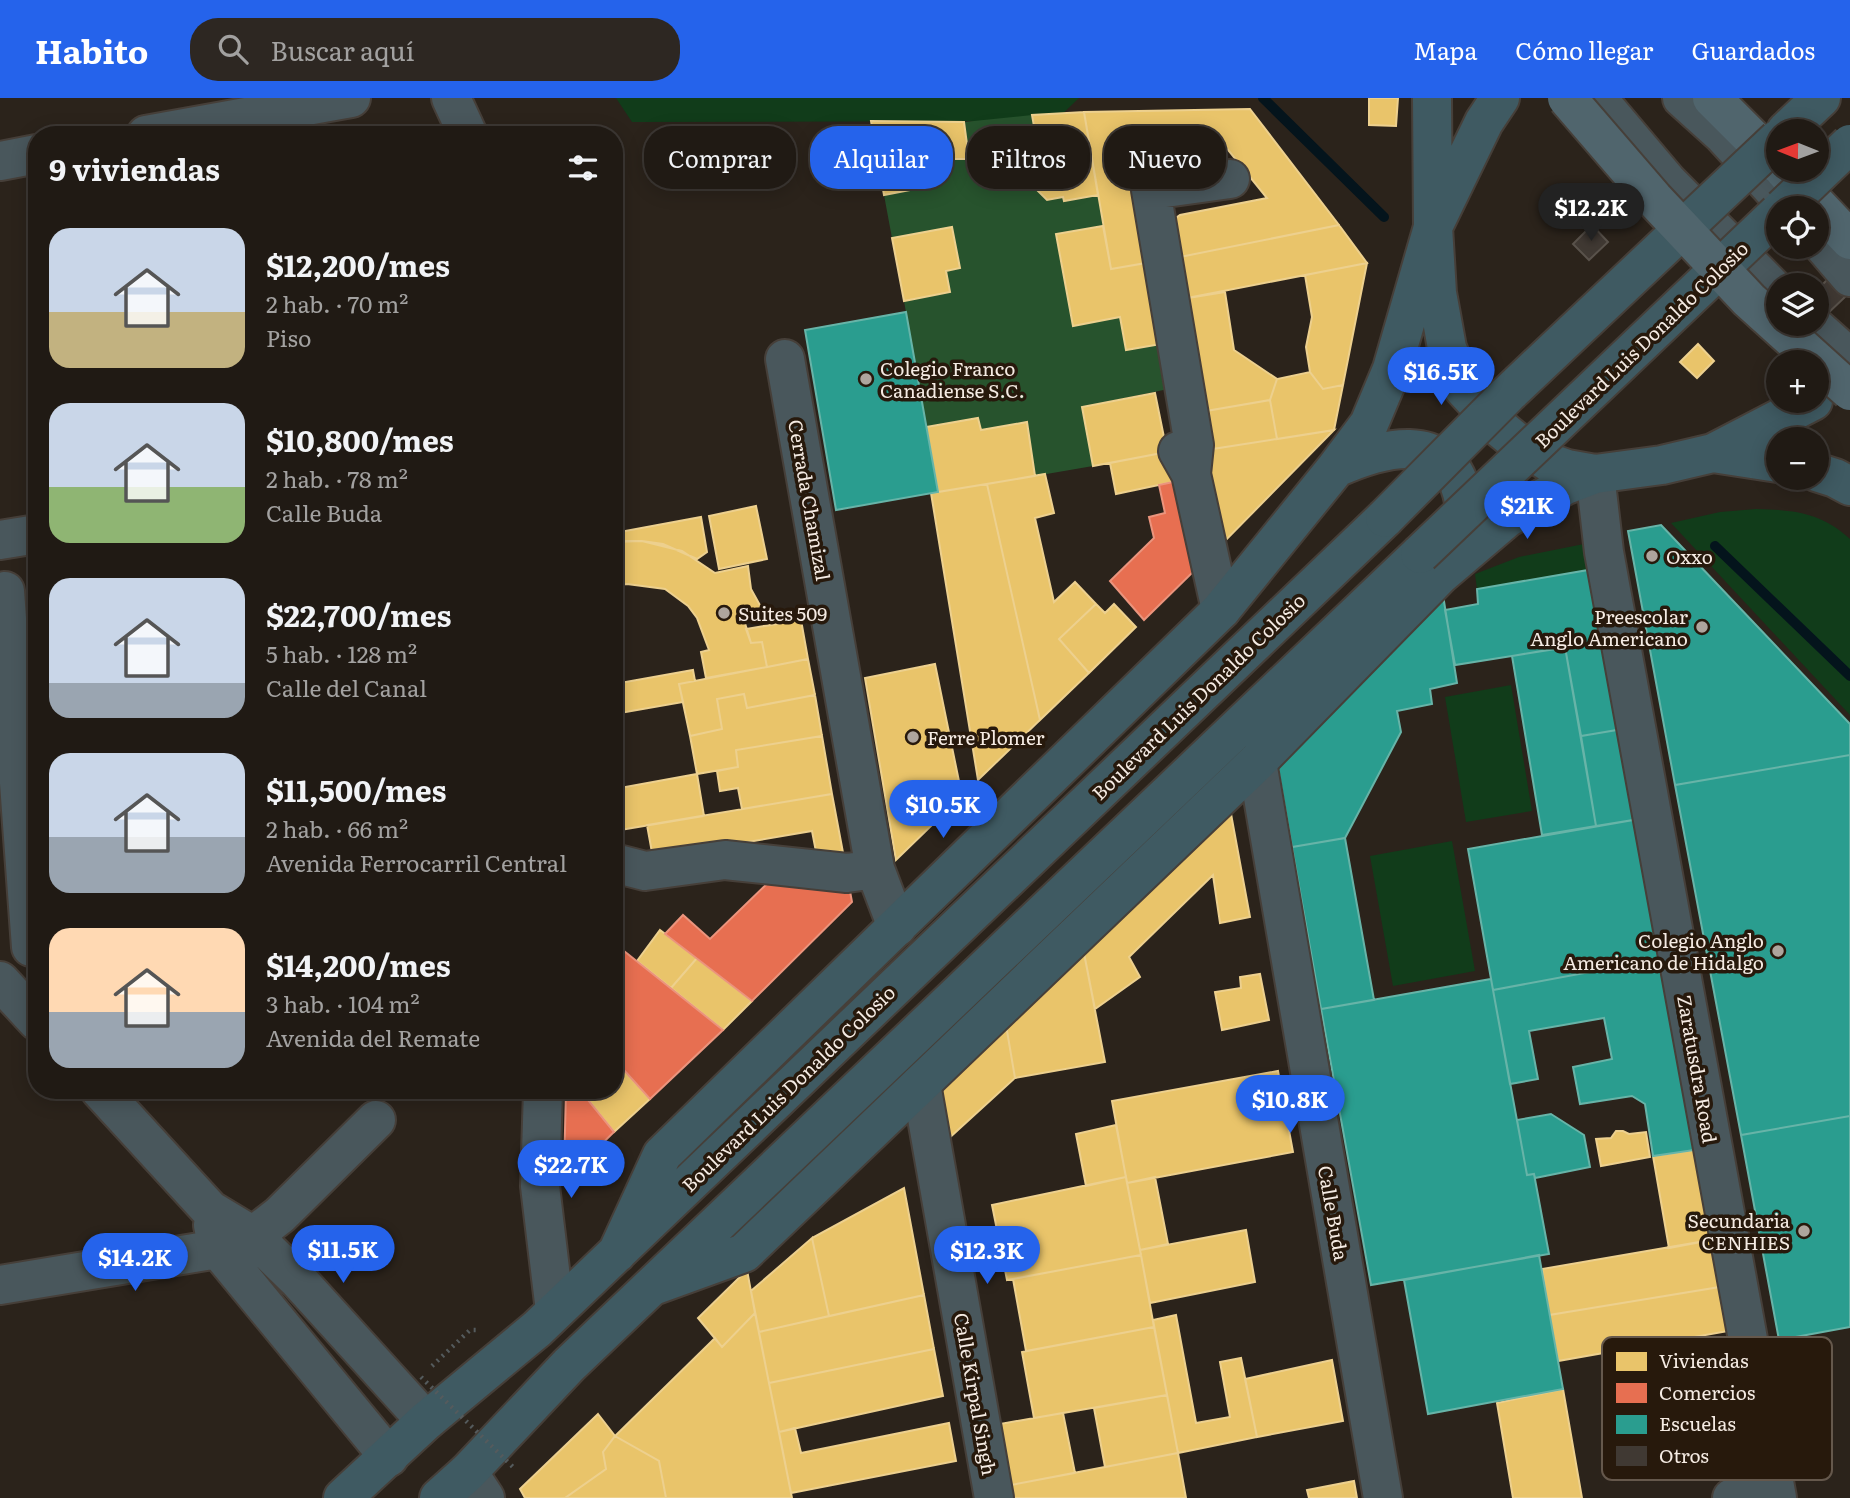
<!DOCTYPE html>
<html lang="es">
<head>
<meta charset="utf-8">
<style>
  :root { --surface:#201a14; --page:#2d2722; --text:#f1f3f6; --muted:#a2a1a0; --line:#3d3834; --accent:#2563eb }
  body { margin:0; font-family:Literata,serif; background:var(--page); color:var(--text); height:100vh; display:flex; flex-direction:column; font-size:26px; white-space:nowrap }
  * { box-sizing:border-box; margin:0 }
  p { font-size:23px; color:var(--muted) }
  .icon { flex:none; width:38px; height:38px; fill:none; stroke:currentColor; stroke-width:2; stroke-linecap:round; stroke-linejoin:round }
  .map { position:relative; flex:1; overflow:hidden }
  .side { position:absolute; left:28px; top:28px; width:595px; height:973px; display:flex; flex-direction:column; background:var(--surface); border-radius:28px; box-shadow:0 4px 18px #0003,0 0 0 2px var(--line) }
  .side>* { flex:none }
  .guide { position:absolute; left:644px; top:28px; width:665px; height:63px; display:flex; gap:14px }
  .needle { width:46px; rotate:271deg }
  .controls { position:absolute; left:1766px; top:21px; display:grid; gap:14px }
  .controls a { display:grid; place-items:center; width:63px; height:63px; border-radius:50%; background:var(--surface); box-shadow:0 4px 18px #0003,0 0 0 2px var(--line); font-size:35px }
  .price { position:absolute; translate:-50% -60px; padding:0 16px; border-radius:24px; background:var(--accent); color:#fff; font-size:23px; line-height:46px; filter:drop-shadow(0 2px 4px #0008) }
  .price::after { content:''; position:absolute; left:50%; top:42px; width:21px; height:16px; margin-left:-10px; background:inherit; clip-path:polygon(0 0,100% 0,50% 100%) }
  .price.selected { background:#222; color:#fff }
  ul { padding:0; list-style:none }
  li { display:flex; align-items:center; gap:21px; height:175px; padding:0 21px }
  li span { display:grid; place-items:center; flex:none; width:196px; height:140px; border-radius:21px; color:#555 }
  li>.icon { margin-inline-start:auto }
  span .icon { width:84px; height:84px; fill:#fffc; stroke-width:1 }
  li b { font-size:30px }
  h2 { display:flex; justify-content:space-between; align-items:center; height:84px; padding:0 21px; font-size:30px }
  .pill { padding:0 24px; border-radius:28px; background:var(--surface); box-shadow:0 4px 18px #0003,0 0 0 2px var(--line); font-size:24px; line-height:63px }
  .pill.selected { background:var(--accent); color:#fff }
  header { display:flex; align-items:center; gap:42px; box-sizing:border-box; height:98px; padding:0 35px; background:var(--accent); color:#fff }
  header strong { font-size:33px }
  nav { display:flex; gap:38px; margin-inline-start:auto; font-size:24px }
  .search { width:490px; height:63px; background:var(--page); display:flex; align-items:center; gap:18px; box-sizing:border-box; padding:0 24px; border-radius:28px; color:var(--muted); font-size:26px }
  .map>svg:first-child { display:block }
</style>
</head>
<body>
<header>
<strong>Habito</strong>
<div class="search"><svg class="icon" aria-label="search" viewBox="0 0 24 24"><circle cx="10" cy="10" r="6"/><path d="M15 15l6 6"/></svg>Buscar aquí</div>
<nav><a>Mapa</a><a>Cómo llegar</a><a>Guardados</a></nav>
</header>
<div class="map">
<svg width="1850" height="1400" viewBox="0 0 1850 1400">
  <rect width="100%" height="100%" fill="#2b231b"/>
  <!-- green -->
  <path fill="#113c1a" d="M 616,0 L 1079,0 L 1055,23 L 632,24 Z
    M 1756,411 C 1793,412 1821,414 1850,441 L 1850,617 L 1671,425 L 1720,414 Z
    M 1589,445 L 1594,471 L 1477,491 L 1475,476 L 1519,459 Z
    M 1511,587 L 1532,713 L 1466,724 L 1445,599 Z
    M 1452,743 L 1475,873 L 1393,888 L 1370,758 Z"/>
  <!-- forest -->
  <path fill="#27532d" d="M 1032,17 L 1038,51 L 1032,69 L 1063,99 L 1064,103 L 1098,97 L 1103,128 L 1057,136 L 1073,227 L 1120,219 L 1126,252 L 1167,245 L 1173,290 L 1082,309 L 1093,368 L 1035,378 L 1026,324 L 981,332 L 978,320 L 926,329 L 904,203 L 946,173 L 960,170 L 952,129 L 892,140 L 884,97 L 930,88 L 926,61 L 968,61 L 964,24 Z"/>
  <!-- homes -->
  <path fill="#e9c46a" stroke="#edd08e" stroke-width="2" d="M 1369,0 L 1398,0 L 1396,28 L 1369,27 Z
    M 1250,11 L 1339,127 L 1175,160 L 1169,125 L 1180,117 L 1267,100 L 1225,48 L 1135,64 L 1152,164 L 1111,171 L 1084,14 Z
    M 1084,14 L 1098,97 L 1064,103 L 1063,99 L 1047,102 L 1035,90 L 1032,69 L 1038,51 L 1032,17 Z
    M 871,23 L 964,24 L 969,61 L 926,61 L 931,88 L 884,97 Z
    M 1339,127 L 1367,165 L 1182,201 L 1175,160 Z
    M 1103,128 L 1111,171 L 1152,164 L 1167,245 L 1126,252 L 1120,219 L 1073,228 L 1056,136 Z
    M 952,129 L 960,170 L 946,173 L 950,194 L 904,203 L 892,140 Z
    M 1367,165 L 1343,287 L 1323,291 L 1310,274 L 1306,249 L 1312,219 L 1305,177 Z
    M 1225,194 L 1234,252 L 1277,281 L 1270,302 L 1200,314 L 1182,201 Z
    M 1698,246 L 1714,263 L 1697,280 L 1680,264 Z
    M 1310,274 L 1323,291 L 1343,287 L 1334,332 L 1277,341 L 1270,302 L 1277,281 Z
    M 1155,295 L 1167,354 L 1093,368 L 1082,309 Z
    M 1270,302 L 1277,341 L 1206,352 L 1200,314 Z
    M 978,320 L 981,332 L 1027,324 L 1035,378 L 938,394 L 926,329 Z
    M 1334,332 L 1221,447 L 1206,352 Z
    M 1167,354 L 1173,384 L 1116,396 L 1110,365 Z
    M 1045,376 L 1054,415 L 1035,420 L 1054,504 L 1075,484 L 1096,506 L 1059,541 L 1089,575 L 1040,622 L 987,386 Z
    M 987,386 L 1040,622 L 978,682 L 931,395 Z
    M 756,408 L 767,461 L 719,471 L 709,418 Z
    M 701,419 L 707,454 L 697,461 L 663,446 L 642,443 L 614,444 L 614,435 Z
    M 622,443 L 642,443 L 682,453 L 715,475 L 748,468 L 751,491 L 762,511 L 744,522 L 751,545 L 762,544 L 767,569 L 706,580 L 701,554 L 709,552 L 697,520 L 688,508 L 665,491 L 627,486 L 614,488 L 614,444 Z
    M 1096,506 L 1105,515 L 1114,506 L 1136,529 L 1089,575 L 1059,541 Z
    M 801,522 L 808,561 L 767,569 L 762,544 L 751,545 L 746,531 Z
    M 808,561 L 815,597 L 747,610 L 744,596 L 717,601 L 722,631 L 690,638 L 679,586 Z
    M 935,566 L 962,698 L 896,762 L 865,580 Z
    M 693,572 L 695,583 L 679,586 L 683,604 L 614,616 L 614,586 Z
    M 744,596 L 747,610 L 815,597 L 822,638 L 736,652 L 738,669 L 697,676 L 690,638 L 722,631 L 717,601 Z
    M 822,638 L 832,696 L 742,711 L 738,690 L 720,693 L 717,673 L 738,669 L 736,652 Z
    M 697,676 L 704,718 L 614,733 L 614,691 Z
    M 832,696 L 844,760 L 818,764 L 812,733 L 653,760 L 647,727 Z
    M 1229,705 L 1250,819 L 1220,825 L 1213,777 L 1129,859 L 1140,879 L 1095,911 L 1083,850 Z
    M 660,832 L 697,860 L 671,890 L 637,863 Z
    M 1083,850 L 1105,964 L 1015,980 L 1006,927 Z
    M 697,860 L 752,903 L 723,932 L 671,890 Z
    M 1260,876 L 1269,922 L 1222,932 L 1215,894 L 1241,890 L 1240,879 Z
    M 1006,927 L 1015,980 L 947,1042 L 938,994 Z
    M 614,961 L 650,1001 L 614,1034 L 580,992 L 614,992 Z
    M 1278,973 L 1293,1054 L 1127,1085 L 1112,1003 Z
    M 1116,1027 L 1126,1079 L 1086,1088 L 1076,1036 Z
    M 1616,1033 L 1623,1033 L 1629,1036 L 1646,1034 L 1650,1059 L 1601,1068 L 1596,1041 L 1611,1040 Z
    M 1701,1051 L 1717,1141 L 1669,1150 L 1653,1058 Z
    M 1126,1079 L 1141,1157 L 1007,1182 L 992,1107 Z
    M 1155,1079 L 1168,1146 L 1140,1152 L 1127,1085 Z
    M 904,1090 L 924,1197 L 829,1218 L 812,1140 Z
    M 1246,1132 L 1255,1184 L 1150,1205 L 1140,1152 Z
    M 812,1140 L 829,1218 L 759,1234 L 751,1193 Z
    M 1717,1141 L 1726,1188 L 1549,1217 L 1542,1171 Z
    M 1141,1157 L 1154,1229 L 1026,1253 L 1013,1181 Z
    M 747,1172 L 755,1215 L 722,1249 L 698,1220 Z
    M 1726,1188 L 1734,1232 L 1558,1263 L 1549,1217 Z
    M 924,1197 L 934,1251 L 769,1285 L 759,1234 Z
    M 755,1215 L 792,1400 L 666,1400 L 659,1363 L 615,1338 L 715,1240 L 722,1249 Z
    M 1176,1217 L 1196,1325 L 1230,1319 L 1220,1264 L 1241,1260 L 1257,1339 L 1178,1355 L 1153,1222 Z
    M 1154,1229 L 1167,1297 L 1034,1320 L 1022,1254 Z
    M 934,1251 L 943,1298 L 779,1334 L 769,1285 Z
    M 1332,1262 L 1343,1323 L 1257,1339 L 1245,1281 Z
    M 1563,1291 L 1582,1400 L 1513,1400 L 1497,1305 Z
    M 1167,1297 L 1178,1355 L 1105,1369 L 1094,1310 Z
    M 1063,1315 L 1075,1375 L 1011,1387 L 1000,1326 Z
    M 598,1316 L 615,1338 L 603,1354 L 606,1371 L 565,1400 L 525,1400 L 520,1391 Z
    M 949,1325 L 956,1363 L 791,1395 L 779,1334 L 795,1330 L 801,1355 Z
    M 615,1338 L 659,1363 L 666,1400 L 565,1400 L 606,1371 L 603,1354 Z
    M 1178,1355 L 1186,1400 L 1014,1400 L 1011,1387 Z
    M 1354,1383 L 1357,1400 L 1309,1400 L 1307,1392 Z"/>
  <!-- shops -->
  <path fill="#e76f51" stroke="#eb947d" stroke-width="2" d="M 1173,384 L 1193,474 L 1144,522 L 1110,483 L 1154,440 L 1149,419 L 1165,415 L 1159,387 Z
    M 773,780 L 849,788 L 852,804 L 752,903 L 665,836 L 683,817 L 710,841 Z
    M 614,845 L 723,932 L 650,1001 L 614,961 Z
    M 566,992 L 580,992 L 614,1034 L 569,1078 L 564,1073 Z"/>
  <!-- schools -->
  <path fill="#2a9d8f" stroke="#67b4a8" stroke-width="2" d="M 906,214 L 938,394 L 836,412 L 805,232 Z
    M 1661,427 L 1850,626 L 1850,657 L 1675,687 L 1628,433 Z
    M 1594,471 L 1607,543 L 1455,567 L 1445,512 L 1478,506 L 1477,491 Z
    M 1443,497 L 1457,585 L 1430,591 L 1432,606 L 1397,613 L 1401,634 L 1345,740 L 1292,749 L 1277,665 Z
    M 1607,543 L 1623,631 L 1581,638 L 1565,549 Z
    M 1565,549 L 1596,728 L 1542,737 L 1512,558 Z
    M 1623,631 L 1639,721 L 1596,728 L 1581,638 Z
    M 1850,657 L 1850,1018 L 1741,1037 L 1675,687 Z
    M 1639,721 L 1665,860 L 1493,892 L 1468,751 Z
    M 1345,740 L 1374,902 L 1321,911 L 1292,749 Z
    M 1665,860 L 1701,1051 L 1653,1058 L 1645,1006 L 1632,998 L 1580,1006 L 1573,969 L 1612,961 L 1604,920 L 1529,933 L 1538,981 L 1510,986 L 1493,892 Z
    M 1491,881 L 1527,1077 L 1534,1076 L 1549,1156 L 1371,1187 L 1321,911 Z
    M 1551,1016 L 1584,1037 L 1590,1069 L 1535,1080 L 1534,1076 L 1527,1077 L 1517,1022 Z
    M 1850,1018 L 1850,1229 L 1779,1242 L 1741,1037 Z
    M 1539,1157 L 1563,1291 L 1428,1316 L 1404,1182 Z"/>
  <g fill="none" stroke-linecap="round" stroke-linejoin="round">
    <!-- stream -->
    <path stroke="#04141c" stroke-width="10" d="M 1263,0 L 1384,119
      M 1715,448 L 1850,578"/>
  </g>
  <!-- building -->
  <path fill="#403933" stroke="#59524b" stroke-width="2" d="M 1592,127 L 1608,144 L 1589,162 L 1573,146 Z
    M 1828,181 L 1845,199 L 1826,217 L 1816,207 L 1816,193 Z"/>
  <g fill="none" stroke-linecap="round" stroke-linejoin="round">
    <defs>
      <path id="minor" d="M 451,0 L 468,37
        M 1597,0 L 1667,83 L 1778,195
        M 1682,0 L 1723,37 L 1790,110
        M 146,37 L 351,0
        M 0,63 L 37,56
        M 1816,139 L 1850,179
        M 1812,226 L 1850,260
        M 785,261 L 875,771 L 897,829
        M 1178,353 L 1191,376 L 1221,512
        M 1191,376 L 1194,347 L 1151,92 L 1230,81
        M 1595,376 L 1604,454 L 1777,1400
        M 0,442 L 37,436
        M 5,493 L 31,849
        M 1257,664 L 1383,1400
        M 614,765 L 645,773 L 725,762 L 847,775 L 875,771
        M 0,883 L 37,923
        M 921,986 L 994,1400
        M 100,992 L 210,1112 L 253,1138 L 299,1183 L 426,1323
        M 543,992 L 540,1088 L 555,1213
        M 213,1127 L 218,1151 L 389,1359
        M 0,1187 L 218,1151 L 253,1138 L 280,1117 L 376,1022
        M 468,1374 L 485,1400
        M 1732,1400 L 1775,1391"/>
      <path id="major" d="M 1432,0 L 1433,129 L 1437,195 L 1447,250 L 1463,290 L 1501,331 L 1518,345 L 1550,365 L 1567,371 L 1595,376
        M 1786,33 L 1821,0
        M 1713,355 L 1778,365
        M 1336,370 C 1381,350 1446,331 1462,395 C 1466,407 1465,431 1460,443
        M 1816,374 L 1835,380 L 1850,388
        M 617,1155 L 662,1057 L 1221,512 L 1336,370 L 1369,326 L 1392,271 L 1433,129 L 1484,24 L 1500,0
        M 653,1188 L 744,1155 L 1257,664 L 1440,477 L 1507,420 L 1566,387 L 1595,376 L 1662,367 L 1713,355 L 1813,303
        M 343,1400 L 426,1323 L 537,1231 L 1385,420
        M 439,1400 L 468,1374 L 569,1267 L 1420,456"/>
      <path id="highway" d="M 1712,0 L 1778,66
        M 1784,72 L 1850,142"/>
    </defs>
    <!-- minor casing -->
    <use href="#minor" stroke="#463f39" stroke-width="42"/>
    <!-- major casing -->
    <use href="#major" stroke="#463f39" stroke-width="42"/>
    <!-- highway casing -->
    <use href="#highway" stroke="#463f39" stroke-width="42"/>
    <!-- path -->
    <path stroke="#555b5d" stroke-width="4.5" stroke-dasharray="2 5" stroke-linecap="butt" d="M 432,1268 L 470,1232 L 478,1232"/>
    <!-- minor -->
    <use href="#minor" stroke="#49575c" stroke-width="38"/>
    <!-- major -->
    <use href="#major" stroke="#3f5a62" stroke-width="38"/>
    <!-- highway -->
    <use href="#highway" stroke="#50656d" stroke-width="38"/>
    <defs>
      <path id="major-bridge" d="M 1783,110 L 1850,46
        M 1385,420 L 1508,296 L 1778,41
        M 1420,456 L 1778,115"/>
      <path id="highway-bridge" d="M 1567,0 L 1654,101 L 1749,202 L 1850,293"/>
    </defs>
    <!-- major-bridge casing -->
    <use href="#major-bridge" stroke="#463f39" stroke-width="42" stroke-linecap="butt"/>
    <!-- highway-bridge casing -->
    <use href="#highway-bridge" stroke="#463f39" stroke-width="42" stroke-linecap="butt"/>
    <!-- path-bridge -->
    <path stroke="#555b5d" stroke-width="4.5" stroke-dasharray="2 5" stroke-linecap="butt" d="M 421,1279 L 515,1371"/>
    <!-- major-bridge -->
    <use href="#major-bridge" stroke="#3f5a62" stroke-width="38"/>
    <!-- highway-bridge -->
    <use href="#highway-bridge" stroke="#50656d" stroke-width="38"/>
  </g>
  <!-- markers -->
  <g fill="#aea59d" stroke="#27190c" stroke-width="2.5">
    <circle cx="866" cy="281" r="7"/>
    <circle cx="1652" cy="458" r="7"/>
    <circle cx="724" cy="515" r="7"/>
    <circle cx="1702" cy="529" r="7"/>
    <circle cx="913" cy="639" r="7"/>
    <circle cx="1778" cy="853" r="7"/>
    <circle cx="1804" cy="1133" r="7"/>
  </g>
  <g text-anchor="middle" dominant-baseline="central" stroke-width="7" stroke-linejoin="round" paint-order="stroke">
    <!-- street labels -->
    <g font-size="19" fill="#f5ebe3" stroke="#27190c">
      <text transform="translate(1641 246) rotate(-44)">Boulevard Luis Donaldo Colosio</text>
      <text transform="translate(810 402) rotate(80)">Cerrada Chamizal</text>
      <text transform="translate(1198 598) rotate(-44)">Boulevard Luis Donaldo Colosio</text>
      <text transform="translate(1698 971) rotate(80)">Zaratusdra Road</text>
      <text transform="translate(788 990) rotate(-44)">Boulevard Luis Donaldo Colosio</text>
      <text transform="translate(1334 1115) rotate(80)">Calle Buda</text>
      <text transform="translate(976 1296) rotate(80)">Calle Kirpal Singh</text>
    </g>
    <!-- poi labels -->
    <g font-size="19" fill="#f5ebe3" stroke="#27190c" text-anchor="start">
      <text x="880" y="270">Colegio Franco<tspan x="880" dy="22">Canadiense S.C.</tspan></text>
      <text x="1666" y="458">Oxxo</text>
      <text x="738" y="515">Suites 509</text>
      <text x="1688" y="518" text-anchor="end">Preescolar<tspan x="1688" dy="22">Anglo Americano</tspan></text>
      <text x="927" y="639">Ferre Plomer</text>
      <text x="1764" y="842" text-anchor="end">Colegio Anglo<tspan x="1764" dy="22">Americano de Hidalgo</tspan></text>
      <text x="1790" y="1122" text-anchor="end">Secundaria<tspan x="1790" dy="22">CENHIES</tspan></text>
    </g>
  </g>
  <!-- legend -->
  <rect x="1602" y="1239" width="230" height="143" rx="10" fill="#27190c" stroke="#65584c" stroke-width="2"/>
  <rect x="1616" y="1254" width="31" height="19" fill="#e9c46a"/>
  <rect x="1616" y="1285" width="31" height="20" fill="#e76f51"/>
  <rect x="1616" y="1317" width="31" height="19" fill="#2a9d8f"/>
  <rect x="1616" y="1348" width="31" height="20" fill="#403933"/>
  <g font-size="19" fill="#f5ebe3">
    <text x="1659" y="1270">Viviendas</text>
    <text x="1659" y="1302">Comercios</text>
    <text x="1659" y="1333">Escuelas</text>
    <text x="1659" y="1365">Otros</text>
  </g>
</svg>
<div class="controls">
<a><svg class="needle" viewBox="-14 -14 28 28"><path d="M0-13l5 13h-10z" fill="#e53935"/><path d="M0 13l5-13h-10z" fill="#a2a1a0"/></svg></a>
<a><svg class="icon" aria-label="locate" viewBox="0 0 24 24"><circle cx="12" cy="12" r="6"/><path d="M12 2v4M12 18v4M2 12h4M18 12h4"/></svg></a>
<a><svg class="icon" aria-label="layers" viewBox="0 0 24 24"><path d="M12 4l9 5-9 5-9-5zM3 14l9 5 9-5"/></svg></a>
<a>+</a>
<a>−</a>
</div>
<b class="price selected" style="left:1591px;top:145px">$12.2K</b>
<b class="price" style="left:1441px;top:309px">$16.5K</b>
<b class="price" style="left:1527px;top:443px">$21K</b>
<b class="price" style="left:943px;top:742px">$10.5K</b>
<b class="price" style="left:1290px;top:1037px">$10.8K</b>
<b class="price" style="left:571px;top:1102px">$22.7K</b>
<b class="price" style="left:343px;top:1187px">$11.5K</b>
<b class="price" style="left:987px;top:1188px">$12.3K</b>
<b class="price" style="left:135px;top:1195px">$14.2K</b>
<div class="guide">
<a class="pill">Comprar</a>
<a class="pill selected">Alquilar</a>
<a class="pill">Filtros</a>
<a class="pill">Nuevo</a>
</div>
<section class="side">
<h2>9 viviendas<svg class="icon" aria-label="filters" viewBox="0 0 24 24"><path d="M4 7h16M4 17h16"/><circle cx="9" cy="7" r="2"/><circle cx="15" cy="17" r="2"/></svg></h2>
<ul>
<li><span style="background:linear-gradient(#c9d6e8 60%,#c2b280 0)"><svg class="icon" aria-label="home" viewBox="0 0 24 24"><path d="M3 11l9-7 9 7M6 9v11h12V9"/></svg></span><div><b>$12,200/mes</b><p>2 hab. · 70 m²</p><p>Piso</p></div></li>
<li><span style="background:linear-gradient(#c9d6e8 60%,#8fb573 0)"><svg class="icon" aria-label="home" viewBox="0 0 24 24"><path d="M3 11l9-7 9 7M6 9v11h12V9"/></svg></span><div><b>$10,800/mes</b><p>2 hab. · 78 m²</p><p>Calle Buda</p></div></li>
<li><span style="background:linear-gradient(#c9d6e8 75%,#9aa5b1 0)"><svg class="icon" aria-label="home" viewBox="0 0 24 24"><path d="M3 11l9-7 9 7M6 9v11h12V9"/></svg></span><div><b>$22,700/mes</b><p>5 hab. · 128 m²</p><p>Calle del Canal</p></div></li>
<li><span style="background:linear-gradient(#c9d6e8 60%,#9aa5b1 0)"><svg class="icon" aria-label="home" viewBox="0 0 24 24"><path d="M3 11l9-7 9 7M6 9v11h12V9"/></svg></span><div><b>$11,500/mes</b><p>2 hab. · 66 m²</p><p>Avenida Ferrocarril Central</p></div></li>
<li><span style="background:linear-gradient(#ffd9b3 60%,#9aa5b1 0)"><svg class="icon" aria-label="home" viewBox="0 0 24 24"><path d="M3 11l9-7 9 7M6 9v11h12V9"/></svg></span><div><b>$14,200/mes</b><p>3 hab. · 104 m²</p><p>Avenida del Remate</p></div></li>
</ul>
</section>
</div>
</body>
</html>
